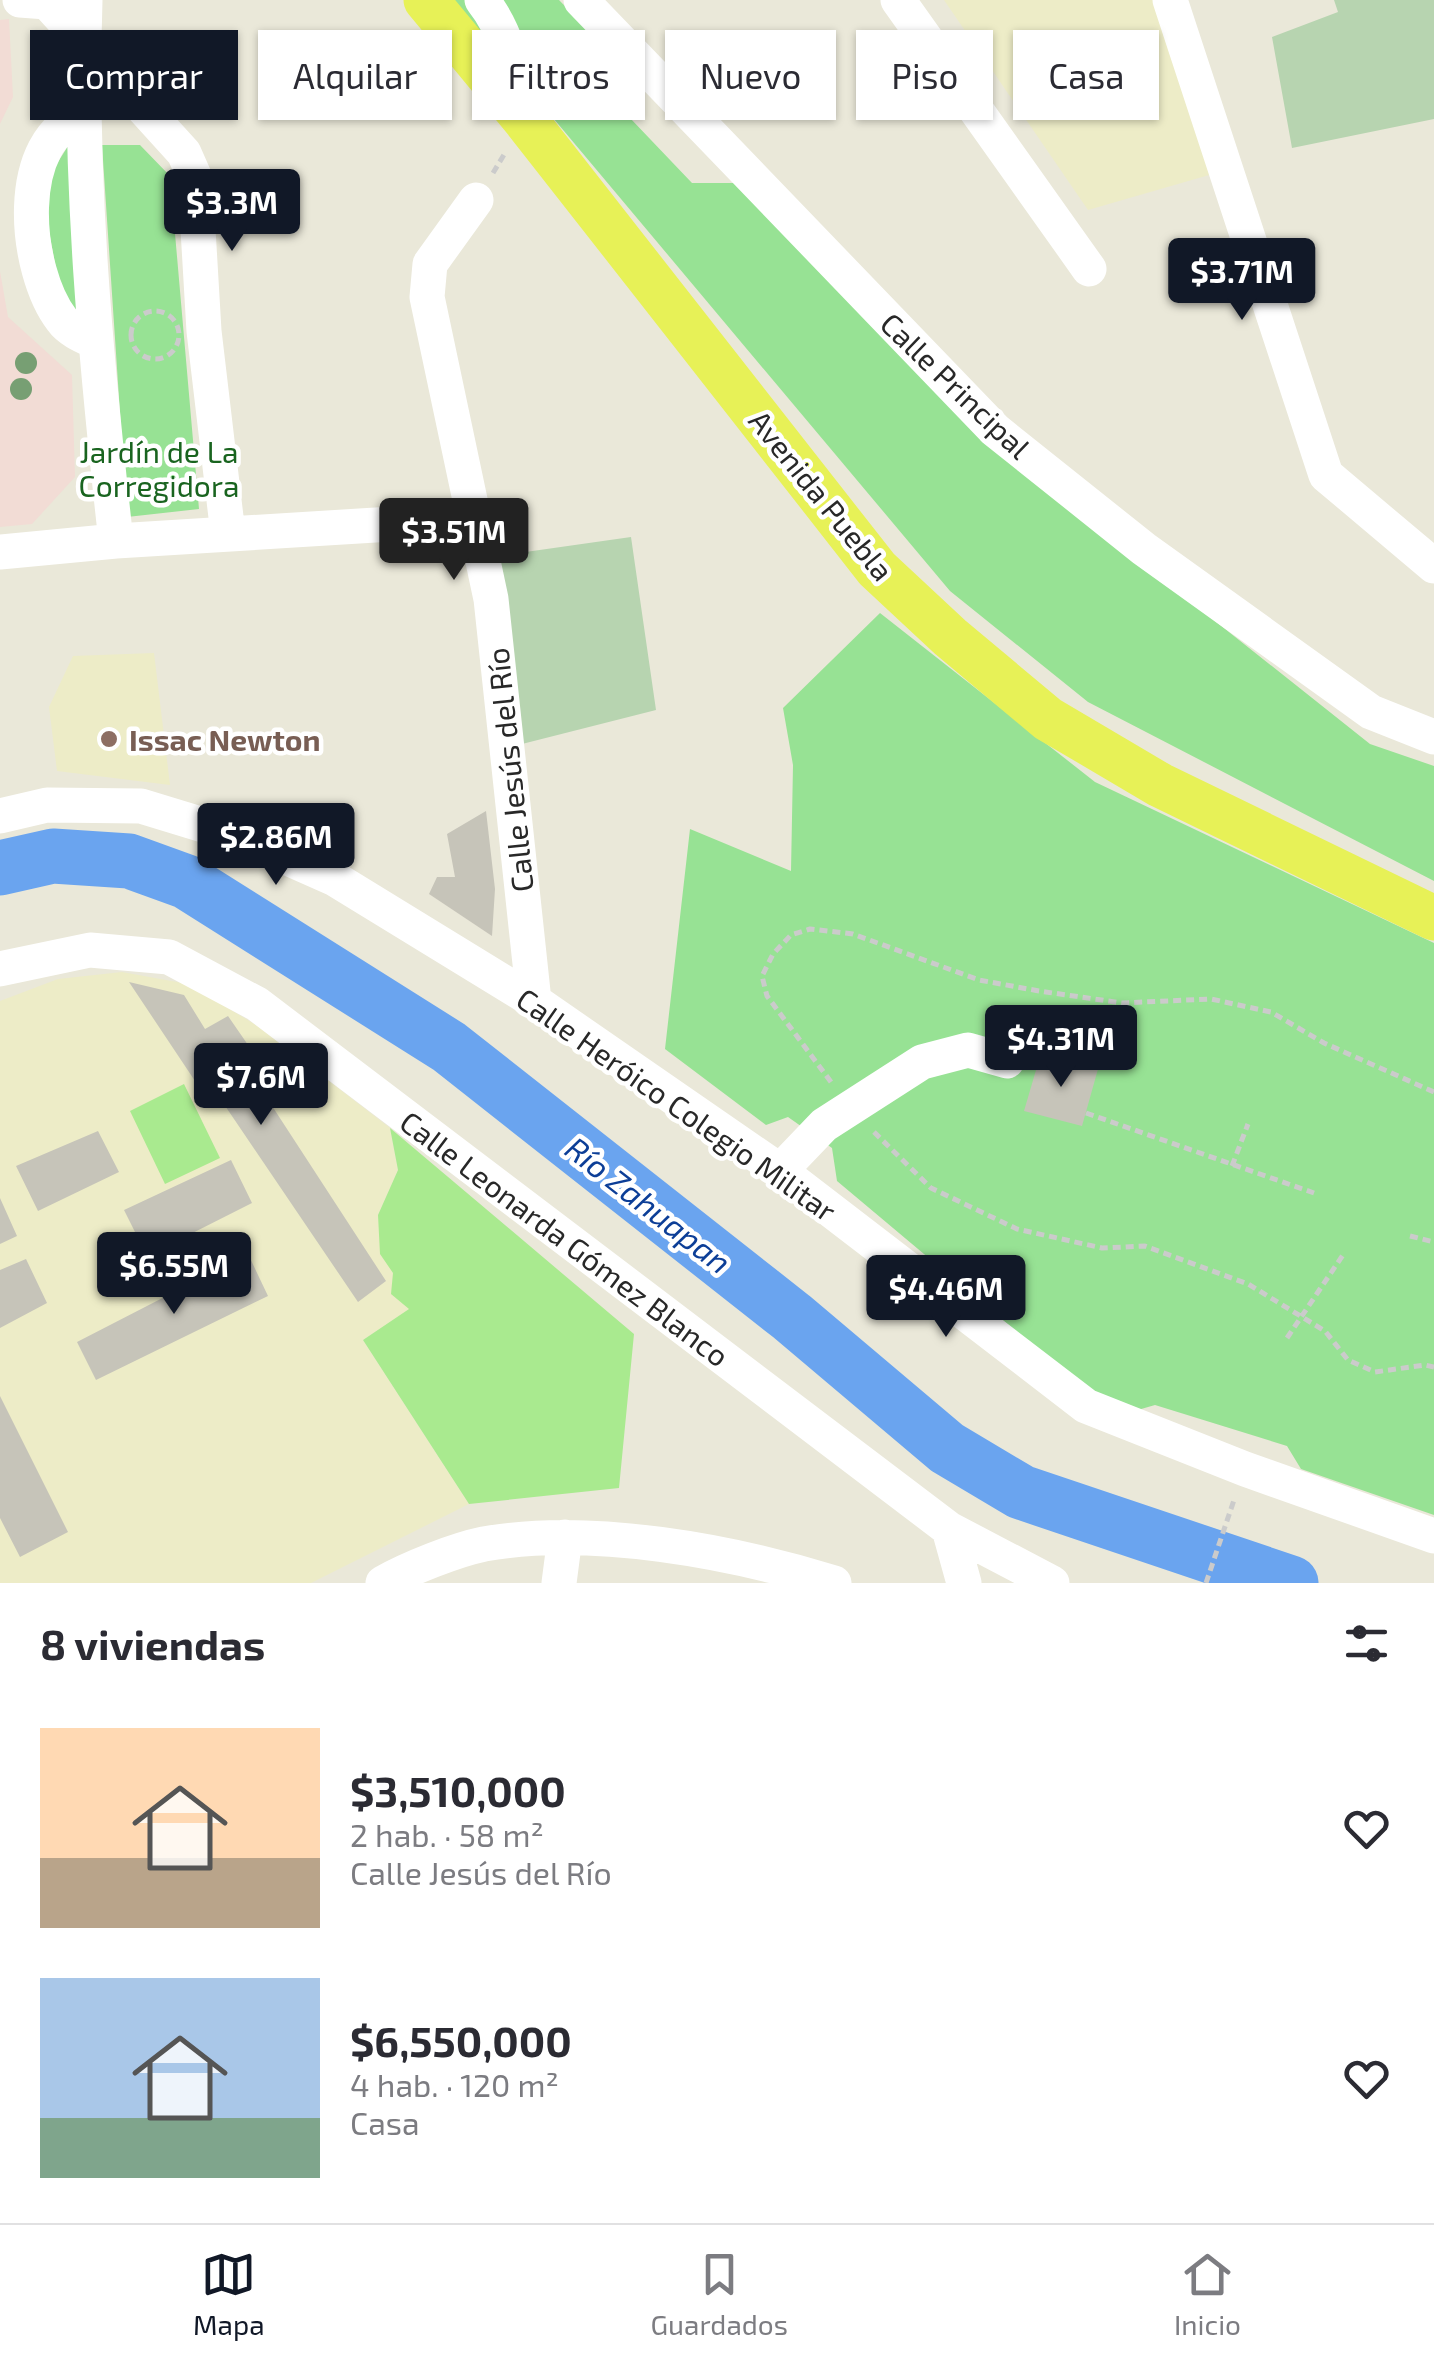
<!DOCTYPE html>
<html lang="es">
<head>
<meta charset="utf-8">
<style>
  :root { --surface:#fff; --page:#f2f2f3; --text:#2b2b33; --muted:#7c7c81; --line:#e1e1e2; --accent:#111827 }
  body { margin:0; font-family:"Exo 2",sans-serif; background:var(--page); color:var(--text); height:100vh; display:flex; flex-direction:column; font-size:38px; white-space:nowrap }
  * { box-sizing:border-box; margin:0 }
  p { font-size:32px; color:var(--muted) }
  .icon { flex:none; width:55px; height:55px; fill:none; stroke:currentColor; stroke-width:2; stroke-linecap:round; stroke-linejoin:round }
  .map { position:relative; height:1583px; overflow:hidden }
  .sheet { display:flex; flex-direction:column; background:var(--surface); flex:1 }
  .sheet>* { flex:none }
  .hud { position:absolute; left:30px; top:30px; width:1375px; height:90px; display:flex; gap:20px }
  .price { position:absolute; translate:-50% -85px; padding:0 22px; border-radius:10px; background:var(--accent); color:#fff; font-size:32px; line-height:65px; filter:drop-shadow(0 2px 5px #0008) }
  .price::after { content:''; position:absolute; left:50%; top:60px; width:30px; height:22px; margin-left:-15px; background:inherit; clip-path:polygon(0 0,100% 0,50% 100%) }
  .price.selected { background:#222; color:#fff }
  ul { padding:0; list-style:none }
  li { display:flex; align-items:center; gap:30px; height:250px; padding:0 40px }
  li span { display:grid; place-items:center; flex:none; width:280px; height:200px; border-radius:0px; color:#555 }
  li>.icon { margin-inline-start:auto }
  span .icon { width:120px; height:120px; fill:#fffc; stroke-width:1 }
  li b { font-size:42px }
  h2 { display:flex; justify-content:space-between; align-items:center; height:120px; padding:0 40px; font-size:42px }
  .chip { padding:0 35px; border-radius:0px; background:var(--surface); box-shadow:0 2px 8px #0004; font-size:35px; line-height:90px }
  .chip.selected { background:var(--accent); color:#fff }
  .tabs { display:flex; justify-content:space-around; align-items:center; height:140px; border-top:2px solid var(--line); background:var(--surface); font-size:28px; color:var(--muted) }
  .tabs a { display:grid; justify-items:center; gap:5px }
  .tabs .selected { color:var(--accent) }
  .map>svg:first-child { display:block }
</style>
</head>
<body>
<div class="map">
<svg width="1434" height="1583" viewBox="0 0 1434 1583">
  <rect width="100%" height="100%" fill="#eae8d9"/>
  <!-- education -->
  <path fill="#edecc7" d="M 944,0 L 1161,0 L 1216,173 L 1088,210 Z
    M 154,653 L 170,785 L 57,771 L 49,707 L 73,656 Z
    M 122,972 L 188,984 L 256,1025 L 390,1128 L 398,1170 L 378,1215 L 393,1273 L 410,1309 L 363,1340 L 469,1504 L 311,1583 L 0,1583 L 0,1001 L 58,979 Z"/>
  <!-- medical -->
  <path fill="#f2dcd5" d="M 9,19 L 13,97 L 0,124 L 0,20 Z
    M 0,271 L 8,317 L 72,375 L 75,477 L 32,524 L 0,527 Z"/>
  <!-- green -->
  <path fill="#97e294" d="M 454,0 L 559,0 L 642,85 L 630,118 L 692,183 L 741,183 L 991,443 L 1370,744 L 1434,766 L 1434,881 L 1088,702 L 950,591 Z
    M 80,127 L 89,320 L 64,311 L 41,189 Z
    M 102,145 L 140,145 L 170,176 L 199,509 L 127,517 Z
    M 880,613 L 1095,782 L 1434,943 L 1434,1515 L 1301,1469 L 1287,1446 L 1155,1405 L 1117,1416 L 837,1181 L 832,1148 L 788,1117 L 766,1125 L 665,1049 L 690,829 L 791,871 L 793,765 L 783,708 Z"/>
  <!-- cemetery -->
  <path fill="#b7d4b0" d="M 1334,0 L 1434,0 L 1434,119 L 1292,148 L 1272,37 L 1338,12 Z
    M 631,537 L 656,710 L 522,744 L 498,556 Z"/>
  <!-- pitch -->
  <path fill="#a9ea8f" d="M 184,1084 L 220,1158 L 165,1184 L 130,1111 Z
    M 390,1128 L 634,1334 L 619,1488 L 469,1504 L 363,1340 L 409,1309 L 391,1294 L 393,1273 L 380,1254 L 378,1215 L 398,1170 Z"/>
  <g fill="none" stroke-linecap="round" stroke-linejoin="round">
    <!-- river -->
    <path stroke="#6aa4ef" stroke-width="55" d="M 0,868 L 53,856 L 129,861 L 187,882 L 449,1047 L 792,1317 L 947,1448 L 1021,1492 L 1291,1583"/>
  </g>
  <!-- building -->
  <path fill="#c6c4b9" d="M 486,811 L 495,889 L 492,936 L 429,894 L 437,877 L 455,877 L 447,834 Z
    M 129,982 L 184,995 L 205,1029 L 228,1016 L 257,1058 L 246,1066 L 386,1281 L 358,1302 L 213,1088 L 203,1093 Z
    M 1041,1053 L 1098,1069 L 1082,1126 L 1024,1111 Z
    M 98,1131 L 119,1172 L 38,1211 L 16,1166 Z
    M 231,1160 L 252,1203 L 147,1256 L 124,1210 Z
    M 0,1198 L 17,1236 L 0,1244 Z
    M 248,1254 L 268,1296 L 96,1380 L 77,1342 Z
    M 26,1259 L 47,1303 L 0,1328 L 0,1270 Z
    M 0,1396 L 68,1532 L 20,1557 L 0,1518 Z"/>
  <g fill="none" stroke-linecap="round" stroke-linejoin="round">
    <!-- path -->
    <path stroke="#cbcbcb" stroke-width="5" stroke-dasharray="8 5" stroke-linecap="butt" d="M 493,173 L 505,153
      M131 335a24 24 0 1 1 48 0a24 24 0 1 1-48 0Z
      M 831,1082 L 767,996 L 762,976 L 773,954 L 791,935 L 810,929 L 853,934 L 979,980 L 1039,991 L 1122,1003 L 1211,999 L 1271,1012 L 1324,1043 L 1434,1092
      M 1086,1113 L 1314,1193
      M 874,1132 L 931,1188 L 1017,1229 L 1102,1248 L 1145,1246 L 1248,1284 L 1325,1331 L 1348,1360 L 1375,1372 L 1425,1365 L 1434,1367
      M 1232,1166 L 1248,1124
      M 1410,1236 L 1434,1242
      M 1287,1338 L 1345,1252
      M 1206,1583 L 1234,1500"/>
    <!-- minor -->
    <path stroke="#fff" stroke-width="35" d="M 20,0 L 47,2 L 184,153 L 195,178 L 204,331 L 228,534
      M 85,0 C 79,181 96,362 116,541
      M 482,0 C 510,35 516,77 525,120
      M 581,0 L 995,430 L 1144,549 L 1371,712 L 1434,737
      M 898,0 L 1089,269
      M 1170,0 L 1326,475 L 1434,566
      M 85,115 C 11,137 24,271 62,320 C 69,330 83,336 94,341
      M 476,200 L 430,264 L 427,297 L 491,599 L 534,1001
      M 0,552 L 116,541 L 473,519
      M 0,816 L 47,805 L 141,806 L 236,835 L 335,879 L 534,1001 L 780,1171 L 1086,1406 L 1245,1469 L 1434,1536
      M 0,969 L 90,950 L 169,957 L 257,1004 L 949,1529 L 1052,1583
      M 780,1171 L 824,1125 L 922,1062 L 968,1050 L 1007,1061
      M 949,1529 L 964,1583
      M 383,1583 C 410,1568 455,1550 484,1544 C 591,1525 731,1551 834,1583
      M 559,1583 L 565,1537"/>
    <!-- major -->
    <path stroke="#e7f157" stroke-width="45" d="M 426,0 L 526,121 L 877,569 L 950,637 L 1048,719 L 1160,785 L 1434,918"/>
  </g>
  <!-- trees -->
  <g fill="#779f73">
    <circle cx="26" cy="363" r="11"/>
    <circle cx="21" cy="389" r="11"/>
  </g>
  <!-- markers -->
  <circle fill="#8d6e63" stroke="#fff" stroke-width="4" cx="109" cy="739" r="10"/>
  <g text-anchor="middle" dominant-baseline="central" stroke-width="9" stroke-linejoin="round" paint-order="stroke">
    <!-- street labels -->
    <g font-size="30" fill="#282828" stroke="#fff">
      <text transform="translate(956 385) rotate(44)">Calle Principal</text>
      <text transform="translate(822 495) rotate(51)">Avenida Puebla</text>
      <text transform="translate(509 770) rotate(-96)">Calle Jesús del Río</text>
      <text transform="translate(677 1104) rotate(35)">Calle Heróico Colegio Militar</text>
      <text transform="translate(565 1238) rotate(37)">Calle Leonarda Gómez Blanco</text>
    </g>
    <!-- park labels -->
    <g font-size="30" fill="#19641f" stroke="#fff">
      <text x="159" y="451">Jardín de La<tspan x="159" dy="34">Corregidora</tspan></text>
    </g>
    <!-- education labels -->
    <g font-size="30" font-weight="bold" fill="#785e54" stroke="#fff" text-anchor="start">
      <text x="129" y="739">Issac Newton</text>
    </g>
    <!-- water labels -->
    <g font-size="32" font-style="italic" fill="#0c3e97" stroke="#fff">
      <text transform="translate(649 1204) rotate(38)">Río Zahuapan</text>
    </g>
  </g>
</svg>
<b class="price" style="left:232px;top:254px">$3.3M</b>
<b class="price" style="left:1242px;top:323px">$3.71M</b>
<b class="price selected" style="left:454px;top:583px">$3.51M</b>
<b class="price" style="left:276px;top:888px">$2.86M</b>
<b class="price" style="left:1061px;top:1090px">$4.31M</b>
<b class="price" style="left:261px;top:1128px">$7.6M</b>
<b class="price" style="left:174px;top:1317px">$6.55M</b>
<b class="price" style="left:946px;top:1340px">$4.46M</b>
<div class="hud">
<a class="chip selected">Comprar</a>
<a class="chip">Alquilar</a>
<a class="chip">Filtros</a>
<a class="chip">Nuevo</a>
<a class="chip">Piso</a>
<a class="chip">Casa</a>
</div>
</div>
<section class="sheet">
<h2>8 viviendas<svg class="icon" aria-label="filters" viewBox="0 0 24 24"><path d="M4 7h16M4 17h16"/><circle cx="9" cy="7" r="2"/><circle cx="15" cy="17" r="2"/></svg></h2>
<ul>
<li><span style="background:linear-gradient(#ffd9b3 65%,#b9a48a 0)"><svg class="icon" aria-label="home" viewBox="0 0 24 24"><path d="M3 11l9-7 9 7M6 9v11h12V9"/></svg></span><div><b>$3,510,000</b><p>2 hab. · 58 m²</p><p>Calle Jesús del Río</p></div><svg class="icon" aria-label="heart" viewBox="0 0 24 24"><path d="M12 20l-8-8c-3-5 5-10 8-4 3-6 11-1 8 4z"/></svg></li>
<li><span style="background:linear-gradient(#a9c7e8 70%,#7fa58c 0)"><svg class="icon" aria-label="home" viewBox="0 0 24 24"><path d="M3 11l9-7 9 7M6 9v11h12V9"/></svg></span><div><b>$6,550,000</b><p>4 hab. · 120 m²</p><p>Casa</p></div><svg class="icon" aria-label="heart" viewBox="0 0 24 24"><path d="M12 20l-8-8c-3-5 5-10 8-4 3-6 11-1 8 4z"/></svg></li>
</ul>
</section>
<nav class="tabs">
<a class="selected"><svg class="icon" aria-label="map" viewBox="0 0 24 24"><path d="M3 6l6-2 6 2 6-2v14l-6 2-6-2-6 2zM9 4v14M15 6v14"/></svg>Mapa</a>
<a><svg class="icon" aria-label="saved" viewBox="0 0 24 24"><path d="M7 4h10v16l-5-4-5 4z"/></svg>Guardados</a>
<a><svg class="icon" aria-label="home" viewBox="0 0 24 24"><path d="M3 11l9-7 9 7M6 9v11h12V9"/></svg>Inicio</a>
</nav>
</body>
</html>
